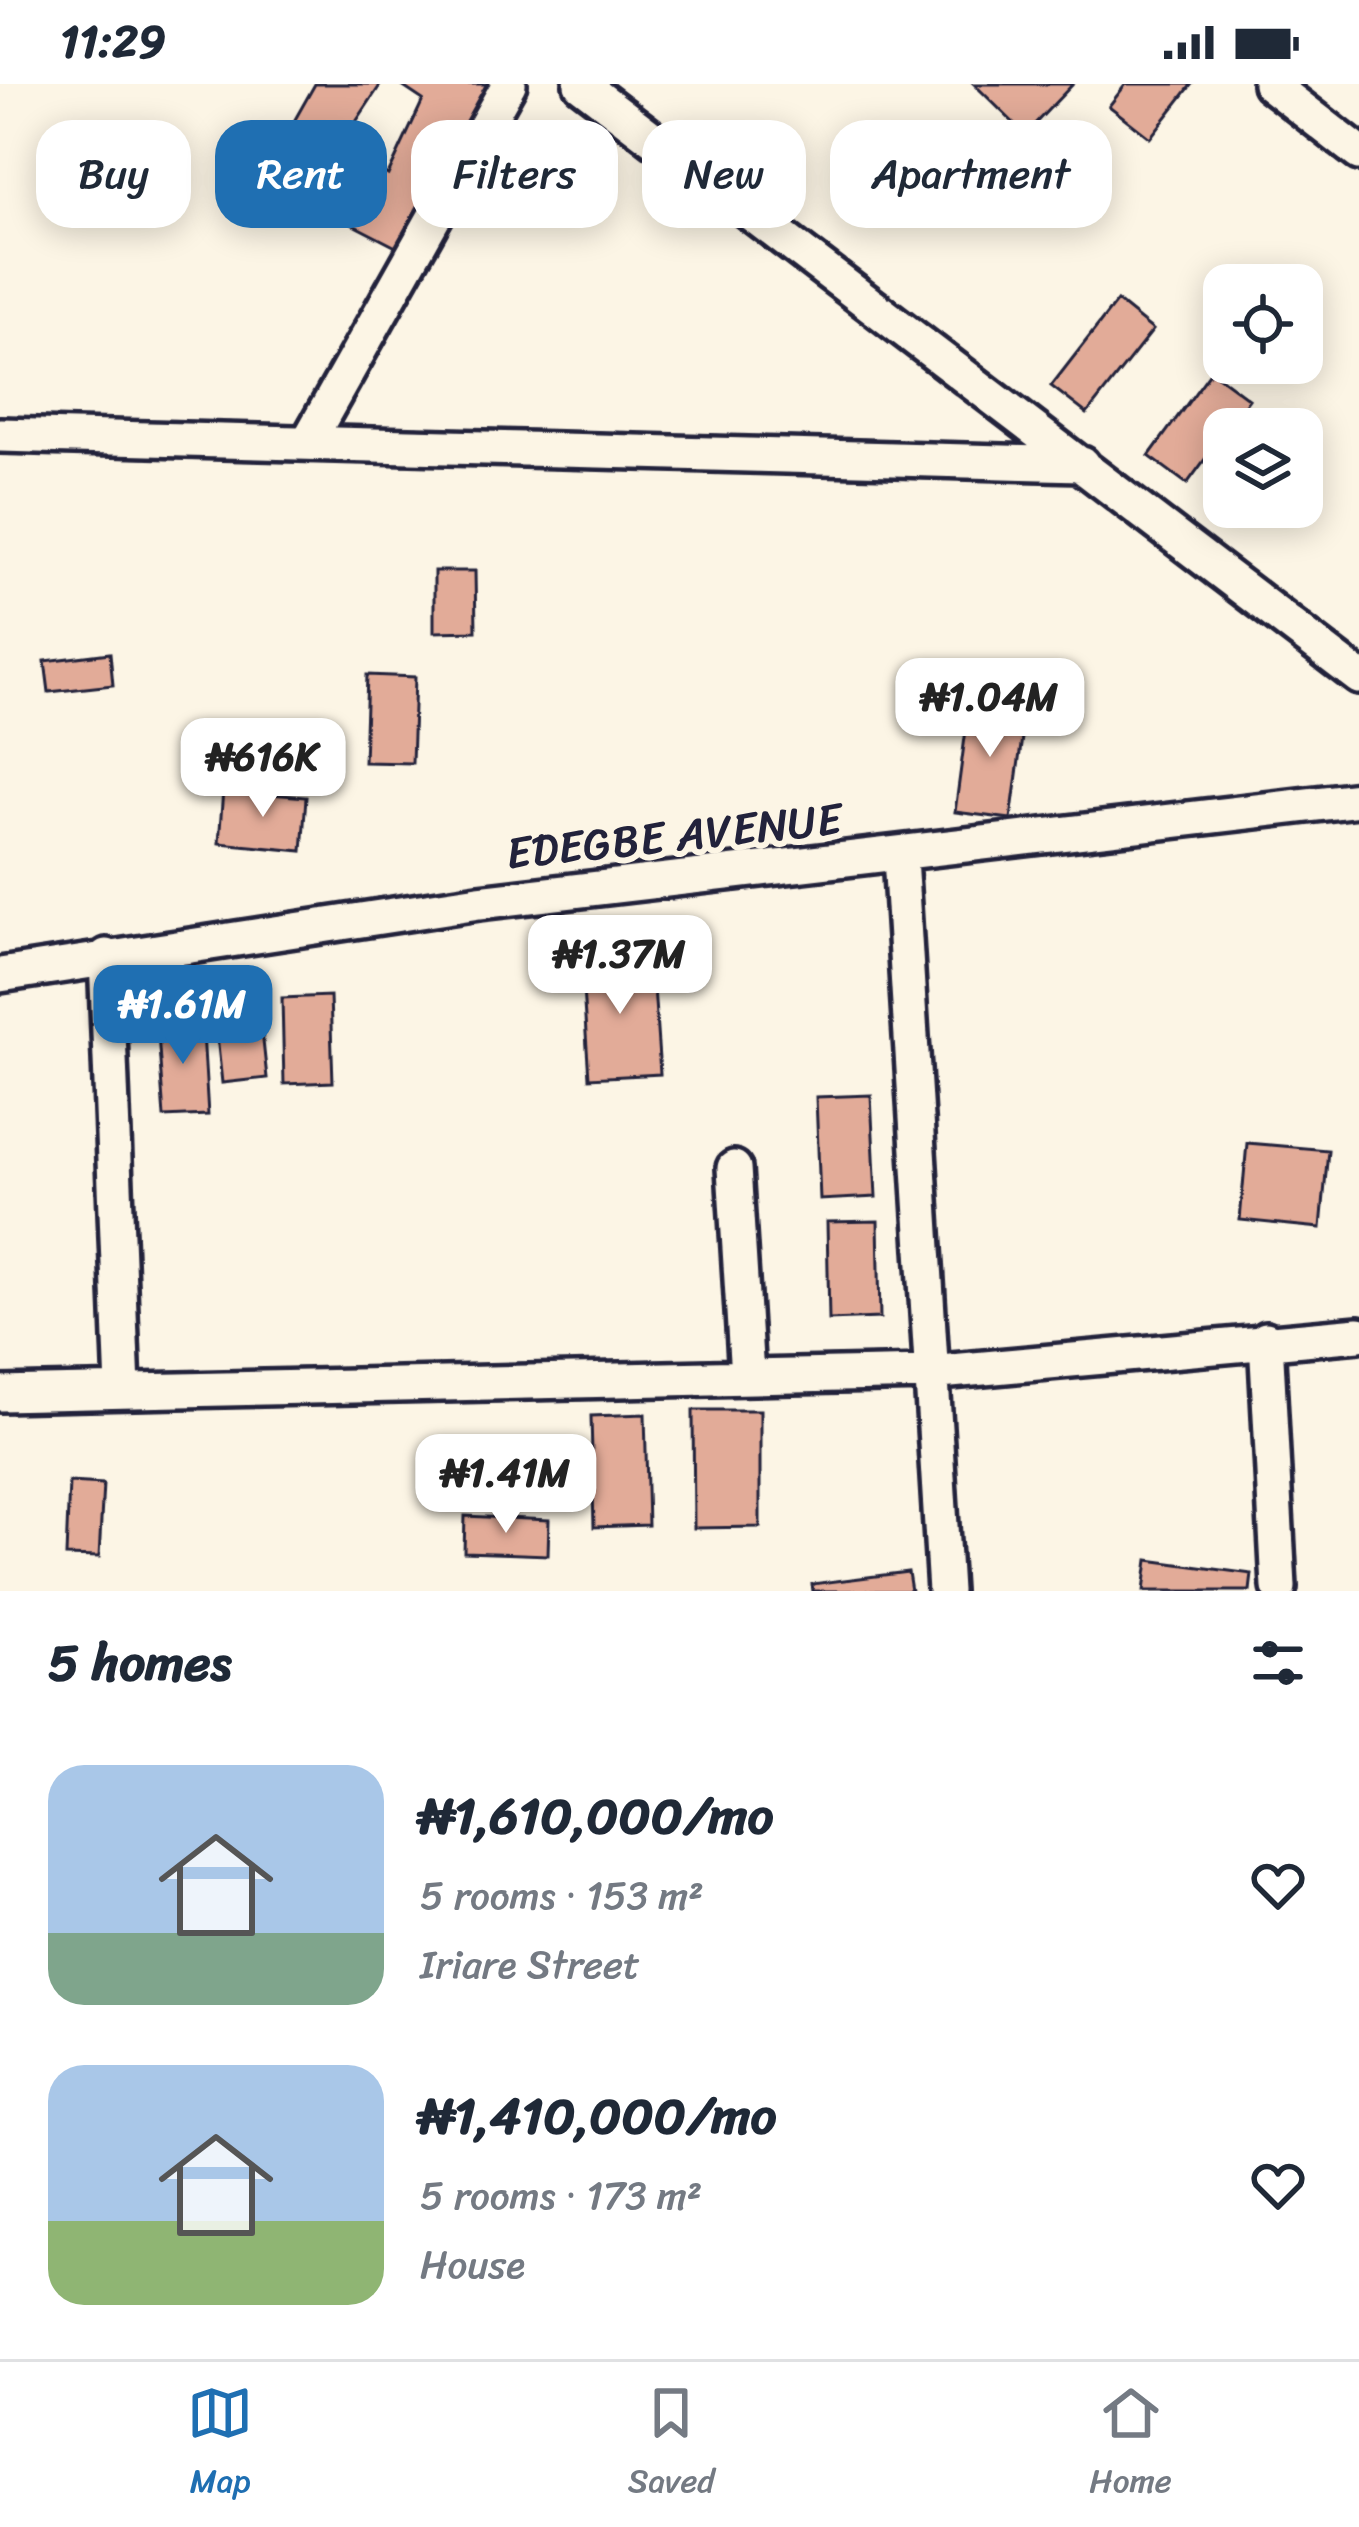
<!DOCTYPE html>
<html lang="en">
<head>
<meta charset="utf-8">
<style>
  :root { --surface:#fff; --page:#f2f2f3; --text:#1f2937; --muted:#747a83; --line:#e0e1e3; --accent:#1f6fb2 }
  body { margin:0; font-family:Sriracha,sans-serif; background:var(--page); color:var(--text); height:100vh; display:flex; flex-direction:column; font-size:45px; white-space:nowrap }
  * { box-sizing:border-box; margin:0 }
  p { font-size:39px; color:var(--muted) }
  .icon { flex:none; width:66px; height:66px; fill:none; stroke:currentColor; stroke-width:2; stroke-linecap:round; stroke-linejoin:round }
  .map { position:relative; height:1507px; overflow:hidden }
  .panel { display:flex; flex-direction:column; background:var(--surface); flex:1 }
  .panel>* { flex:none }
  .guide { position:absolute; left:36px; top:36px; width:1287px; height:108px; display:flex; gap:24px }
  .controls { position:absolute; left:1203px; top:180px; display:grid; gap:24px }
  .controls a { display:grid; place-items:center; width:120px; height:120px; border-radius:24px; background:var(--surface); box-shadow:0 6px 30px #0003; font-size:60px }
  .price { position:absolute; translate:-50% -102px; padding:0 27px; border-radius:24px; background:#fff; color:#222; font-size:39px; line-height:78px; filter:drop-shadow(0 3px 6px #0008) }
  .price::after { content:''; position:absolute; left:50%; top:72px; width:36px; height:27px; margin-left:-18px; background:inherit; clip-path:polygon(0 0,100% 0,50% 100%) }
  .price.active { background:var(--accent); color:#fff }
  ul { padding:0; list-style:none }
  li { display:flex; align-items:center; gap:36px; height:300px; padding:0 48px }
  li span { display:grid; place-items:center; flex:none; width:336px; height:240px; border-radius:36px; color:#555 }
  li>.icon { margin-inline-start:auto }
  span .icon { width:144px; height:144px; fill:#fffc; stroke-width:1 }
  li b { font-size:51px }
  h2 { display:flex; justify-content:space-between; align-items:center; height:144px; padding:0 48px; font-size:51px }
  .tag { padding:0 42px; border-radius:36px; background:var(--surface); box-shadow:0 6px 30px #0003; font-size:42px; line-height:108px }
  .tag.active { background:var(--accent); color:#fff }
  .status { display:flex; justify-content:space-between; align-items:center; height:84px; padding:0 60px; background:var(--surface); direction:ltr }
  .status svg { height:33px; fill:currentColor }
  .dock { display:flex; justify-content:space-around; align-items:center; height:168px; border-top:3px solid var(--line); background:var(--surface); font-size:33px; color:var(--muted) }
  .dock a { display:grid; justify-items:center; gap:6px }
  .dock .active { color:var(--accent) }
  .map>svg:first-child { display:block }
</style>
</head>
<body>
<div class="status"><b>11:29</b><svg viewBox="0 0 49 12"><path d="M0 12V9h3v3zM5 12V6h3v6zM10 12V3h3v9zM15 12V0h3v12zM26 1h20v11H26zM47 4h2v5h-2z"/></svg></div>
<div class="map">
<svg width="1359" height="1507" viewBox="0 0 1359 1507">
  <rect width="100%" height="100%" fill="#fcf5e5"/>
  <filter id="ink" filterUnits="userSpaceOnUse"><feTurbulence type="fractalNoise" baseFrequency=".00833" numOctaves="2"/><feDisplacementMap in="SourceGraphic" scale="24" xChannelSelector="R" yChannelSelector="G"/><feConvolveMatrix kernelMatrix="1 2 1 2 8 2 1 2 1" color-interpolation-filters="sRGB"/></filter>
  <g filter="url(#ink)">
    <!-- building -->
    <path fill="#e2ab98" stroke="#22223b" stroke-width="3" d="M 315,0 L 381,0 L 340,62 L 388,91 L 423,16 L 399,0 L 498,0 L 396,163 L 262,94 Z
      M 974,0 L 1073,0 L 1025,50 Z
      M 1126,0 L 1192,0 L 1150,54 L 1109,22 Z
      M 1117,217 L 1153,246 L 1087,330 L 1051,302 Z
      M 1211,287 L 1249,315 L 1187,400 L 1149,372 Z
      M 434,487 L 475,487 L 476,547 L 434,548 Z
      M 110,569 L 113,601 L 49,608 L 45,577 Z
      M 367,591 L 415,593 L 412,679 L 364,678 Z
      M 970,616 L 1026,624 L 1011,735 L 955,728 Z
      M 223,706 L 306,713 L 302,767 L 219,759 Z
      M 652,874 L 660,990 L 589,994 L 581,875 Z
      M 330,912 L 333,998 L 284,1000 L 282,914 Z
      M 259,920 L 267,994 L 222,999 L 214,924 Z
      M 202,932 L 208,1031 L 164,1033 L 157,936 Z
      M 871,1011 L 876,1113 L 820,1116 L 816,1013 Z
      M 1247,1059 L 1328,1066 L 1321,1144 L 1240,1136 Z
      M 878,1137 L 880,1234 L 829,1236 L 827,1138 Z
      M 693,1326 L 760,1326 L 760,1443 L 694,1444 Z
      M 645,1330 L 648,1441 L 594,1443 L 591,1332 Z
      M 69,1398 L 103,1400 L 99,1473 L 66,1472 Z
      M 465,1432 L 549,1436 L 548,1471 L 464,1468 Z
      M 1148,1476 L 1252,1490 L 1250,1507 L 1144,1507 Z
      M 908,1488 L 911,1507 L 813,1507 L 812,1500 Z"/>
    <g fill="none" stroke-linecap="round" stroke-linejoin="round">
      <defs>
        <path id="minor" d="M 581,0 L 1359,593
          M 1270,0 L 1359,69
          M 0,351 L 1082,380
          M 309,356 L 509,0
          M 900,773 L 945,1507
          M 106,872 L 123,1306
          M 0,891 L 479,818 L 1359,715
          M 734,1084 L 747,1292
          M 1266,1255 L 1279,1503
          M 0,1310 L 929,1289 L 1359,1250"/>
      </defs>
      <!-- minor casing -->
      <use href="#minor" stroke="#22223b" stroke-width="42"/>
      <!-- minor -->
      <use href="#minor" stroke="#fcf5e5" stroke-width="33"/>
    </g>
  </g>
  <g text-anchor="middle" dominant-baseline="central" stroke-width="12" stroke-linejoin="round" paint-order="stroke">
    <!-- street labels -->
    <g font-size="45" fill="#22223b" stroke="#fcf5e5">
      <text transform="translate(674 752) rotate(-6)">EDEGBE AVENUE</text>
    </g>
  </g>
</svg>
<div class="controls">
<a><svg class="icon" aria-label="locate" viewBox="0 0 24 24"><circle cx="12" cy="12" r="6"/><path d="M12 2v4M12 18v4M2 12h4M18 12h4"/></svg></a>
<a><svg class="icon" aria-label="layers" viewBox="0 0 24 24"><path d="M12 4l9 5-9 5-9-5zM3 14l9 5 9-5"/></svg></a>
</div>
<b class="price" style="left:990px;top:676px">₦1.04M</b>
<b class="price" style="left:263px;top:736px">₦616K</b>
<b class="price" style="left:620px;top:933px">₦1.37M</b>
<b class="price active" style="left:183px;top:983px">₦1.61M</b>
<b class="price" style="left:506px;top:1452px">₦1.41M</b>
<div class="guide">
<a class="tag">Buy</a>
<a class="tag active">Rent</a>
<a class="tag">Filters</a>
<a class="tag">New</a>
<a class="tag">Apartment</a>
</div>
</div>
<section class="panel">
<h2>5 homes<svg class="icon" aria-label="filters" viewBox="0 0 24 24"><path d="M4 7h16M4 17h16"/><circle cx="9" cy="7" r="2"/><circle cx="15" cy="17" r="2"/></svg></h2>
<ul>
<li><span style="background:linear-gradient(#a9c7e8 70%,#7fa58c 0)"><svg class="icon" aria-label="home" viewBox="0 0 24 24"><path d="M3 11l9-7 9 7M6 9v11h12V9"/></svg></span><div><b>₦1,610,000/mo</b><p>5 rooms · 153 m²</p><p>Iriare Street</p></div><svg class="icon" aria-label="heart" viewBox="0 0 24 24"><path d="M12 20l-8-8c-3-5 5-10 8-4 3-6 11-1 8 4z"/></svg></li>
<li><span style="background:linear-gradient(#a9c7e8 65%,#8fb573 0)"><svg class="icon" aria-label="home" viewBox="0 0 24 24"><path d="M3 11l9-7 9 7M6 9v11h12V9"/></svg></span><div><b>₦1,410,000/mo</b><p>5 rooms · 173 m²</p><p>House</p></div><svg class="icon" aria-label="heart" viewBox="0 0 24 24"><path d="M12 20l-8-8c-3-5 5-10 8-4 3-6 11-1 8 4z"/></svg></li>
</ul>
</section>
<nav class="dock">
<a class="active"><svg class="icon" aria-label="map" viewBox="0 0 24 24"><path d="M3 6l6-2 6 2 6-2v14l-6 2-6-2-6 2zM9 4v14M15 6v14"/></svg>Map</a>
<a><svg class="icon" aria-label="saved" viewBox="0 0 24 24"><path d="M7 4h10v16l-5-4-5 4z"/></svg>Saved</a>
<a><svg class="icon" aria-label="home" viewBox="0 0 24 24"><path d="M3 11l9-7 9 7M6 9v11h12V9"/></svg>Home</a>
</nav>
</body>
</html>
